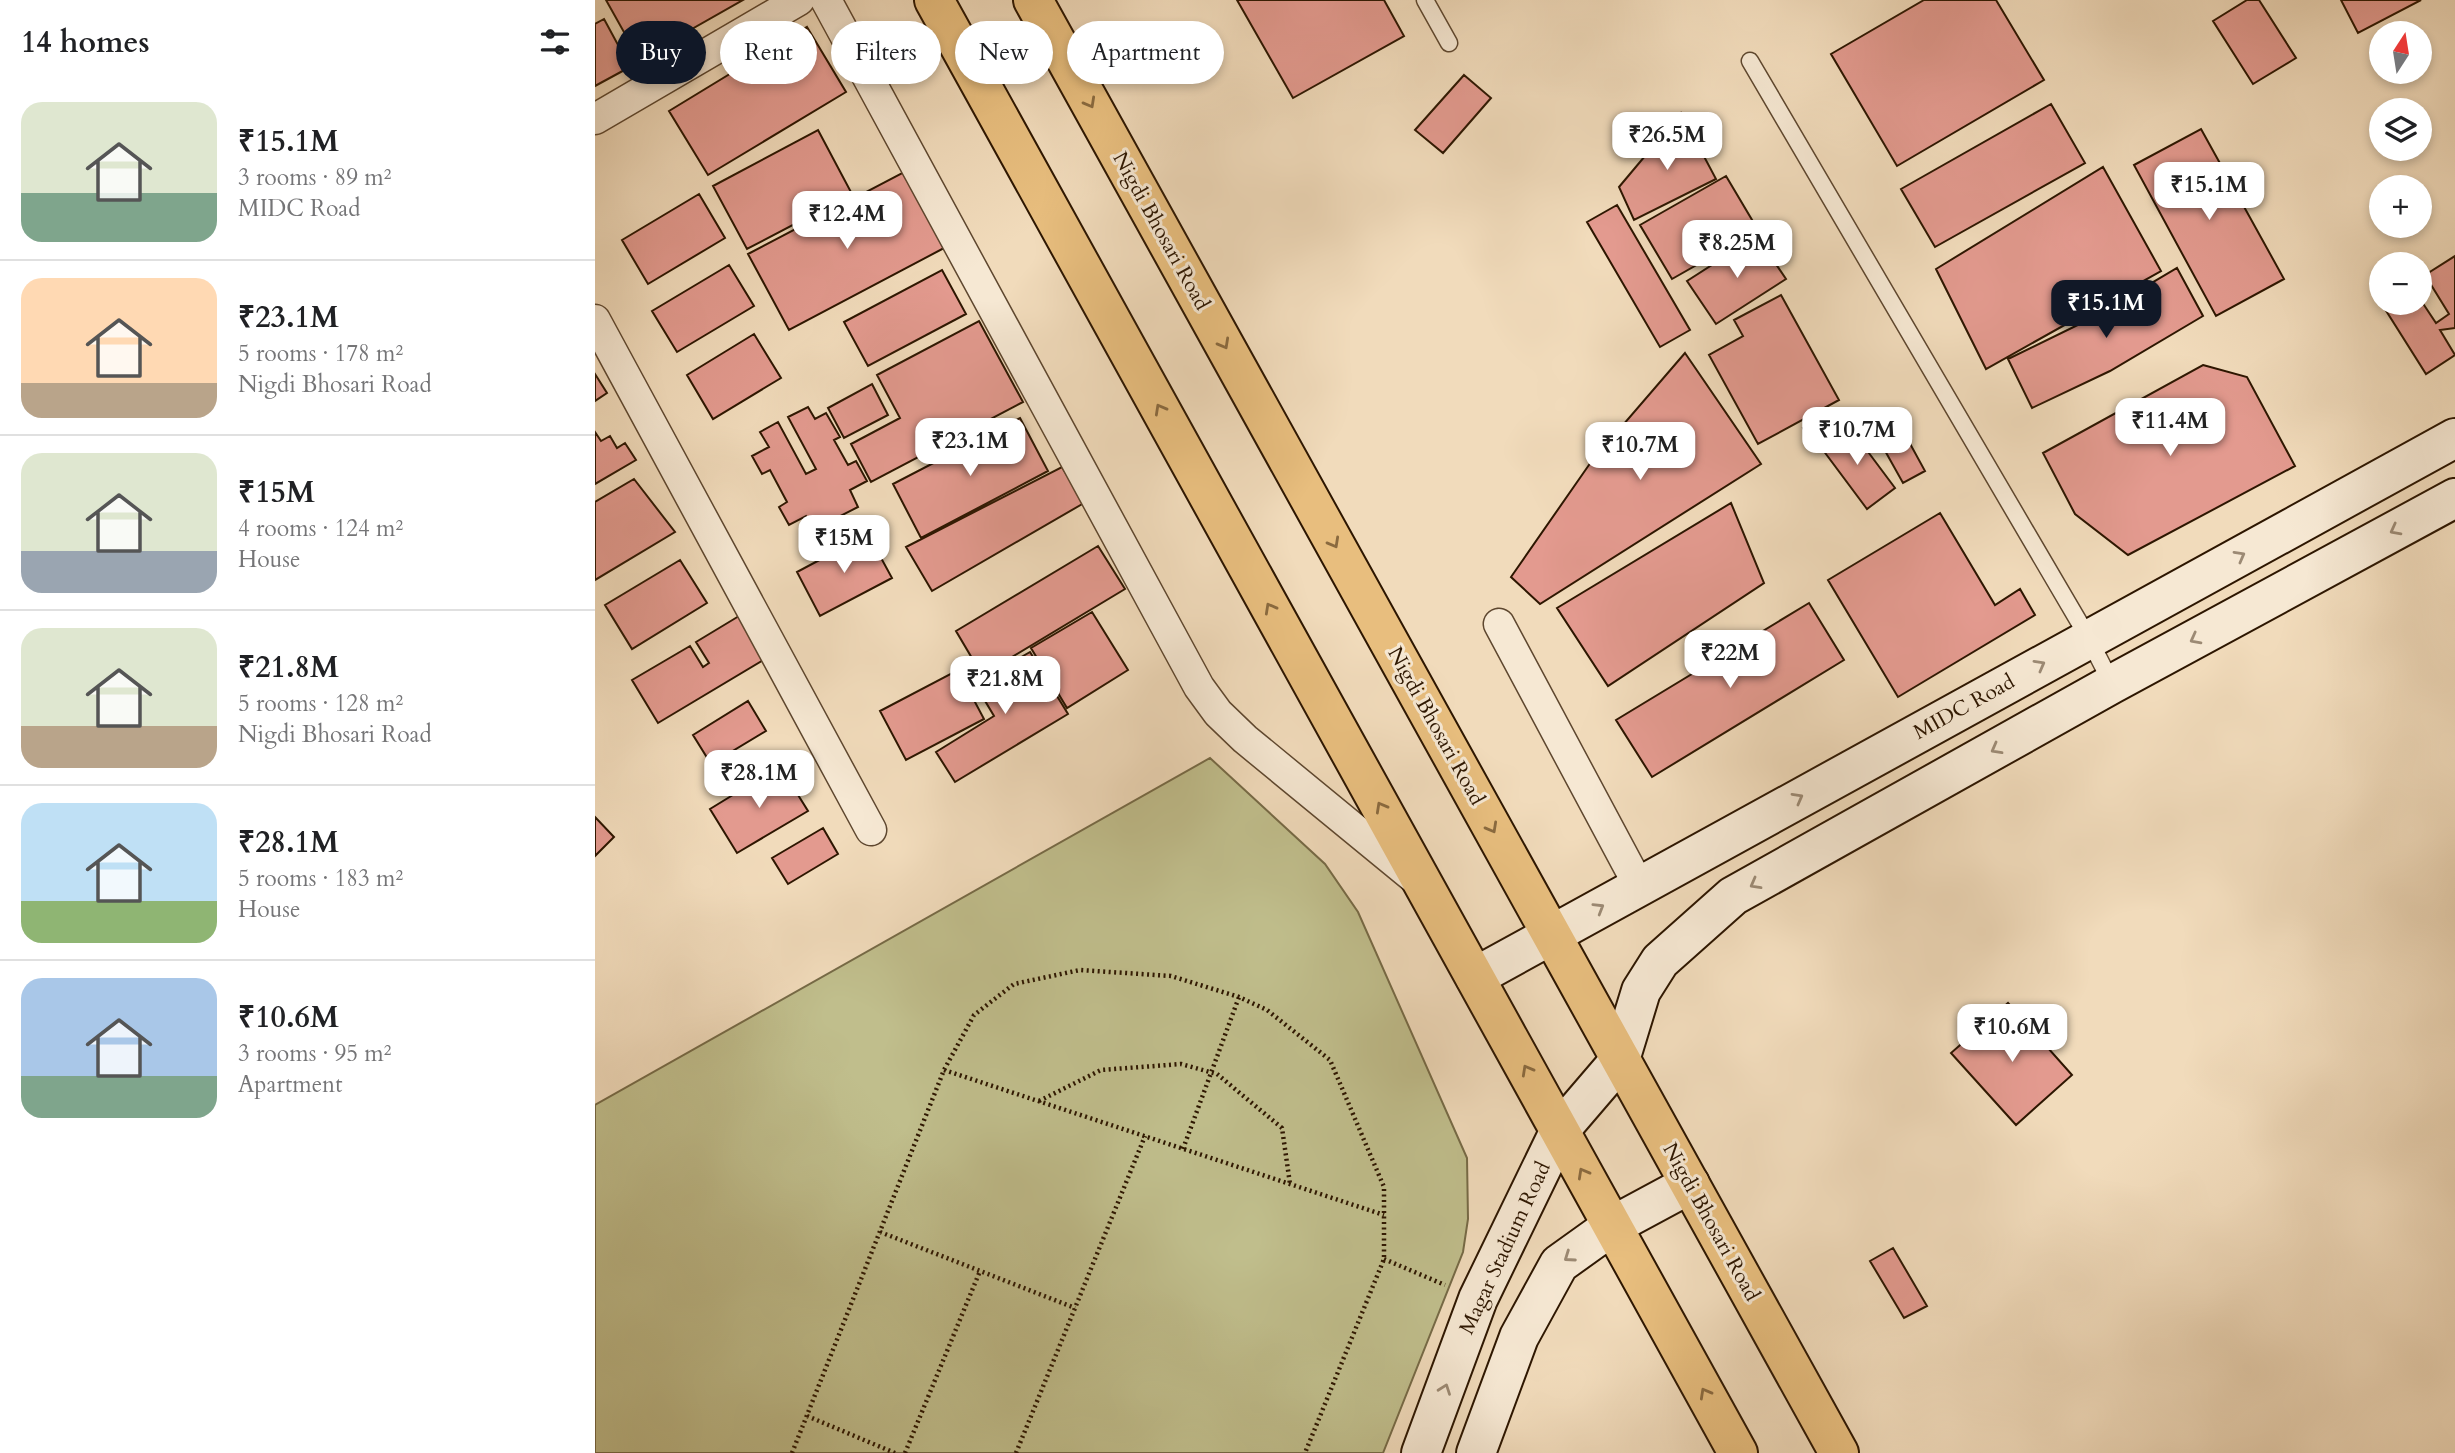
<!DOCTYPE html>
<html lang="en">
<head>
<meta charset="utf-8">
<style>
  :root { --surface:#fff; --page:#f6f6f6; --text:#202124; --muted:#757577; --line:#e0e0e0; --accent:#111827 }
  body { margin:0; font-family:Cardo,serif; background:var(--page); color:var(--text); height:100vh; display:flex; flex-direction:column; font-size:26px; white-space:nowrap }
  * { box-sizing:border-box; margin:0 }
  p { font-size:23px; color:var(--muted) }
  .icon { flex:none; width:38px; height:38px; fill:none; stroke:currentColor; stroke-width:2; stroke-linecap:round; stroke-linejoin:round }
  .map { position:relative; flex:1; overflow:hidden }
  .side { display:flex; flex-direction:column; background:var(--surface); width:595px }
  .side>* { flex:none }
  .hud { position:absolute; left:21px; top:21px; width:665px; height:63px; display:flex; gap:14px }
  .needle { width:46px; rotate:12deg }
  .buttons { position:absolute; left:1774px; top:21px; display:grid; gap:14px }
  .buttons a { display:grid; place-items:center; width:63px; height:63px; border-radius:50%; background:var(--surface); box-shadow:0 4px 10px #0003; font-size:35px }
  .price { position:absolute; translate:-50% -60px; padding:0 16px; border-radius:14px; background:#fff; color:#222; font-size:23px; line-height:46px; filter:drop-shadow(0 2px 4px #0008) }
  .price::after { content:''; position:absolute; left:50%; top:42px; width:21px; height:16px; margin-left:-10px; background:inherit; clip-path:polygon(0 0,100% 0,50% 100%) }
  .price.on { background:var(--accent); color:#fff }
  ul { padding:0; list-style:none }
  li { display:flex; align-items:center; gap:21px; height:175px; padding:0 21px }
  li+li { border-top:2px solid var(--line) }
  li span { display:grid; place-items:center; flex:none; width:196px; height:140px; border-radius:21px; color:#555 }
  li>.icon { margin-inline-start:auto }
  span .icon { width:84px; height:84px; fill:#fffc; stroke-width:1 }
  li b { font-size:30px }
  h2 { display:flex; justify-content:space-between; align-items:center; height:84px; padding:0 21px; font-size:30px }
  .chip { padding:0 24px; border-radius:32px; background:var(--surface); box-shadow:0 4px 10px #0003; font-size:24px; line-height:63px }
  .chip.on { background:var(--accent); color:#fff }
  main { display:flex; flex:1; min-height:0 }
  .map>svg:first-child { display:block }
</style>
</head>
<body>
<main>
<section class="side">
<h2>14 homes<svg class="icon" aria-label="filters" viewBox="0 0 24 24"><path d="M4 7h16M4 17h16"/><circle cx="9" cy="7" r="2"/><circle cx="15" cy="17" r="2"/></svg></h2>
<ul>
<li><span style="background:linear-gradient(#dfe7d0 65%,#7fa58c 0)"><svg class="icon" aria-label="home" viewBox="0 0 24 24"><path d="M3 11l9-7 9 7M6 9v11h12V9"/></svg></span><div><b>₹15.1M</b><p>3 rooms · 89 m²</p><p>MIDC Road</p></div></li>
<li><span style="background:linear-gradient(#ffd9b3 75%,#b9a48a 0)"><svg class="icon" aria-label="home" viewBox="0 0 24 24"><path d="M3 11l9-7 9 7M6 9v11h12V9"/></svg></span><div><b>₹23.1M</b><p>5 rooms · 178 m²</p><p>Nigdi Bhosari Road</p></div></li>
<li><span style="background:linear-gradient(#dfe7d0 70%,#9aa5b1 0)"><svg class="icon" aria-label="home" viewBox="0 0 24 24"><path d="M3 11l9-7 9 7M6 9v11h12V9"/></svg></span><div><b>₹15M</b><p>4 rooms · 124 m²</p><p>House</p></div></li>
<li><span style="background:linear-gradient(#dfe7d0 70%,#b9a48a 0)"><svg class="icon" aria-label="home" viewBox="0 0 24 24"><path d="M3 11l9-7 9 7M6 9v11h12V9"/></svg></span><div><b>₹21.8M</b><p>5 rooms · 128 m²</p><p>Nigdi Bhosari Road</p></div></li>
<li><span style="background:linear-gradient(#bfe0f5 70%,#8fb573 0)"><svg class="icon" aria-label="home" viewBox="0 0 24 24"><path d="M3 11l9-7 9 7M6 9v11h12V9"/></svg></span><div><b>₹28.1M</b><p>5 rooms · 183 m²</p><p>House</p></div></li>
<li><span style="background:linear-gradient(#a9c7e8 70%,#7fa58c 0)"><svg class="icon" aria-label="home" viewBox="0 0 24 24"><path d="M3 11l9-7 9 7M6 9v11h12V9"/></svg></span><div><b>₹10.6M</b><p>3 rooms · 95 m²</p><p>Apartment</p></div></li>
</ul>
</section>
<div class="map">
<svg width="1860" height="1453" viewBox="0 0 1860 1453">
  <rect width="100%" height="100%" fill="#f1dbbb"/>
  <filter id="stains"><feTurbulence type="fractalNoise" baseFrequency=".00286" numOctaves="4"/><feColorMatrix values="0 0 0 0 .2 0 0 0 0 .09 0 0 0 0 .02 0 0 0 .5 -.17"/></filter>
  <radialGradient id="worn" r=".72"><stop offset=".6" stop-color="#630" stop-opacity="0"/><stop offset="1" stop-color="#630" stop-opacity=".3"/></radialGradient>
  <!-- green -->
  <path fill="#c0be8c" stroke="#766a46" stroke-width="2" d="M 615,758 L 730,864 L 763,912 L 872,1158 L 873,1219 L 868,1252 L 788,1453 L 0,1453 L 0,1105 Z"/>
  <!-- building -->
  <path fill="#e39a8f" stroke="#2d1600" stroke-width="2" d="M 11,0 L 148,0 L 44,59 Z
    M 642,0 L 789,0 L 809,36 L 698,98 Z
    M 1329,0 L 1401,0 L 1449,80 L 1302,166 L 1236,54 Z
    M 1652,0 L 1664,0 L 1701,58 L 1658,84 L 1618,21 Z
    M 1746,0 L 1826,0 L 1763,33 Z
    M 9,19 L 35,67 L 0,86 L 0,24 Z
    M 212,27 L 251,92 L 113,175 L 74,111 Z
    M 869,75 L 896,98 L 848,153 L 820,130 Z
    M 1456,104 L 1490,163 L 1340,247 L 1306,189 Z
    M 1086,113 L 1121,179 L 1039,220 L 1024,187 Z
    M 1606,129 L 1689,279 L 1621,316 L 1539,165 Z
    M 223,130 L 257,194 L 152,249 L 118,186 Z
    M 1508,167 L 1566,271 L 1391,369 L 1341,269 Z
    M 311,171 L 351,247 L 194,330 L 153,254 Z
    M 1131,176 L 1163,230 L 1077,279 L 1045,225 Z
    M 104,194 L 130,238 L 53,284 L 27,240 Z
    M 1022,205 L 1095,330 L 1065,347 L 992,222 Z
    M 1162,236 L 1191,279 L 1121,324 L 1092,281 Z
    M 1860,256 L 1860,328 L 1845,330 L 1860,355 L 1831,374 L 1790,309 L 1800,303 L 1825,303 L 1825,299 L 1841,323 L 1854,314 L 1830,275 Z
    M 134,265 L 159,306 L 82,352 L 57,311 Z
    M 1582,268 L 1608,316 L 1515,371 L 1437,408 L 1413,359 L 1499,317 Z
    M 347,270 L 371,314 L 273,366 L 249,322 Z
    M 1186,295 L 1244,400 L 1163,444 L 1114,355 L 1148,336 L 1139,320 Z
    M 384,321 L 428,402 L 276,482 L 256,444 L 305,418 L 282,375 Z
    M 159,334 L 186,378 L 118,419 L 92,375 Z
    M 1090,353 L 1166,464 L 945,604 L 916,577 L 996,462 Z
    M 1608,365 L 1652,377 L 1700,466 L 1533,555 L 1480,514 L 1448,453 Z
    M 0,374 L 12,393 L 0,401 Z
    M 277,384 L 293,415 L 249,438 L 233,408 Z
    M 213,407 L 220,419 L 231,413 L 245,437 L 239,440 L 253,465 L 261,461 L 272,481 L 255,490 L 263,507 L 218,530 L 211,516 L 194,525 L 184,507 L 192,502 L 175,470 L 167,474 L 157,456 L 174,447 L 165,432 L 183,422 L 211,474 L 221,469 L 193,417 Z
    M 1233,411 L 1244,428 L 1218,445 L 1208,428 Z
    M 425,418 L 453,471 L 326,538 L 298,484 Z
    M 1301,418 L 1330,471 L 1308,483 L 1279,431 Z
    M 1253,425 L 1300,488 L 1272,509 L 1225,446 Z
    M 0,432 L 6,441 L 15,436 L 22,448 L 30,443 L 41,460 L 0,484 Z
    M 467,467 L 489,503 L 337,591 L 311,547 Z
    M 39,479 L 80,532 L 0,580 L 0,502 Z
    M 1136,503 L 1169,583 L 1013,686 L 962,608 Z
    M 1345,513 L 1400,605 L 1425,589 L 1440,615 L 1303,697 L 1233,580 Z
    M 273,534 L 297,578 L 225,616 L 202,572 Z
    M 503,546 L 530,589 L 387,675 L 361,631 Z
    M 85,560 L 112,603 L 37,649 L 10,605 Z
    M 1214,603 L 1249,660 L 1057,777 L 1021,720 Z
    M 497,612 L 533,670 L 472,708 L 436,648 Z
    M 144,616 L 170,659 L 63,723 L 37,680 L 95,646 L 108,667 L 114,663 L 101,642 Z
    M 435,652 L 473,714 L 360,782 L 341,752 L 399,716 L 380,684 Z
    M 363,670 L 389,719 L 311,760 L 285,711 Z
    M 153,701 L 171,731 L 116,764 L 98,735 Z
    M 185,766 L 213,811 L 142,853 L 115,809 Z
    M 0,817 L 19,837 L 0,856 Z
    M 228,828 L 243,854 L 193,884 L 177,858 Z
    M 1413,1003 L 1477,1075 L 1421,1125 L 1356,1053 Z
    M 1298,1248 L 1332,1306 L 1309,1318 L 1275,1261 Z"/>
  <g fill="none" stroke-linecap="round" stroke-linejoin="round">
    <defs>
      <path id="lane" d="M 830,0 L 854,43
        M 1155,61 L 1494,639 L 1517,684"/>
      <path id="street" d="M 231,0 L 604,687 L 623,713 L 650,739 L 818,877
        M 0,119 L 204,0
        M 0,320 L 276,830
        M 904,624 L 1043,884"/>
      <path id="secondary" d="M 880,977 L 1860,438
        M 826,1453 L 883,1299 L 965,1130 L 1025,1060 L 1046,991 L 1065,961 L 1138,896 L 1517,684 L 1860,498
        M 881,1453 L 924,1337 L 964,1264 L 1017,1226 L 1095,1184"/>
      <path id="primary" d="M 339,0 L 1143,1453
        M 438,0 L 1244,1453"/>
    </defs>
    <!-- lane casing -->
    <use href="#lane" stroke="#5e472f" stroke-width="19"/>
    <!-- street casing -->
    <use href="#street" stroke="#5e472f" stroke-width="33"/>
    <!-- secondary casing -->
    <use href="#secondary" stroke="#2d1600" stroke-width="42"/>
    <!-- primary casing -->
    <use href="#primary" stroke="#2d1600" stroke-width="42"/>
    <!-- path -->
    <path stroke="#2d1600" stroke-width="4.5" stroke-dasharray="2 3.5" stroke-linecap="butt" d="M 349,1070 L 789,1215
      M 444,1101 L 506,1070 L 586,1064 L 622,1074 L 687,1128 L 695,1184
      M 588,1149 L 644,997
      M 285,1232 L 480,1308
      M 789,1259 L 850,1285
      M 212,1416 L 300,1453
      M 197,1453 L 349,1070 L 379,1015 L 419,984 L 485,970 L 576,976 L 644,997 L 672,1010 L 735,1060 L 789,1187 L 789,1259 L 710,1453
      M 310,1453 L 385,1271
      M 421,1453 L 550,1136"/>
    <!-- lane -->
    <use href="#lane" stroke="#f6e8d3" stroke-width="16"/>
    <!-- street -->
    <use href="#street" stroke="#f6e8d3" stroke-width="30"/>
    <!-- secondary -->
    <use href="#secondary" stroke="#f6e8d3" stroke-width="38"/>
    <!-- primary -->
    <use href="#primary" stroke="#e8be7e" stroke-width="38"/>
  </g>
  <!-- one-way arrows -->
  <defs><path id="oneway-chevron" d="M-2-3.5L2.5 0L-2 3.5" fill="none" stroke-width="1.6" stroke-linecap="round" stroke-linejoin="round" transform="scale(1.75)"/></defs>
  <g stroke="#8a6a3f">
    <use href="#oneway-chevron" transform="translate(495 103) rotate(61)"/>
    <use href="#oneway-chevron" transform="translate(629 344) rotate(61)"/>
    <use href="#oneway-chevron" transform="translate(565 409) rotate(-119)"/>
    <use href="#oneway-chevron" transform="translate(739 543) rotate(61)"/>
    <use href="#oneway-chevron" transform="translate(675 608) rotate(-119)"/>
    <use href="#oneway-chevron" transform="translate(786 807) rotate(-119)"/>
    <use href="#oneway-chevron" transform="translate(897 828) rotate(61)"/>
    <use href="#oneway-chevron" transform="translate(932 1070) rotate(-119)"/>
    <use href="#oneway-chevron" transform="translate(988 1173) rotate(-119)"/>
    <use href="#oneway-chevron" transform="translate(1110 1393) rotate(-119)"/>
  </g>
  <g stroke="#9c8a74">
    <use href="#oneway-chevron" transform="translate(1800 530) rotate(152)"/>
    <use href="#oneway-chevron" transform="translate(1645 556) rotate(-29)"/>
    <use href="#oneway-chevron" transform="translate(1600 639) rotate(152)"/>
    <use href="#oneway-chevron" transform="translate(1445 665) rotate(-29)"/>
    <use href="#oneway-chevron" transform="translate(1401 749) rotate(151)"/>
    <use href="#oneway-chevron" transform="translate(1203 798) rotate(-29)"/>
    <use href="#oneway-chevron" transform="translate(1160 884) rotate(151)"/>
    <use href="#oneway-chevron" transform="translate(1004 908) rotate(-31)"/>
    <use href="#oneway-chevron" transform="translate(974 1257) rotate(145)"/>
    <use href="#oneway-chevron" transform="translate(850 1389) rotate(-70)"/>
  </g>
  <g text-anchor="middle" dominant-baseline="central" stroke-width="6" stroke-linejoin="round" paint-order="stroke">
    <!-- street labels -->
    <g font-size="21" fill="#2d1600" stroke="#f6e8d3">
      <text transform="translate(566 231) rotate(61)">Nigdi Bhosari Road</text>
      <text transform="translate(1369 707) rotate(-29)">MIDC Road</text>
      <text transform="translate(841 726) rotate(61)">Nigdi Bhosari Road</text>
      <text transform="translate(1116 1222) rotate(61)">Nigdi Bhosari Road</text>
      <text transform="translate(910 1248) rotate(-65)">Magar Stadium Road</text>
    </g>
  </g>
  <rect width="100%" height="100%" filter="url(#stains)"/>
  <rect width="100%" height="100%" fill="url(#worn)"/>
</svg>
<div class="buttons">
<a><svg class="needle" viewBox="-14 -14 28 28"><path d="M0-13l5 13h-10z" fill="#e53935"/><path d="M0 13l5-13h-10z" fill="#757577"/></svg></a>
<a><svg class="icon" aria-label="layers" viewBox="0 0 24 24"><path d="M12 4l9 5-9 5-9-5zM3 14l9 5 9-5"/></svg></a>
<a>+</a>
<a>−</a>
</div>
<b class="price" style="left:1072px;top:172px">₹26.5M</b>
<b class="price" style="left:1614px;top:222px">₹15.1M</b>
<b class="price" style="left:252px;top:251px">₹12.4M</b>
<b class="price" style="left:1142px;top:280px">₹8.25M</b>
<b class="price on" style="left:1511px;top:340px">₹15.1M</b>
<b class="price" style="left:1575px;top:458px">₹11.4M</b>
<b class="price" style="left:1262px;top:467px">₹10.7M</b>
<b class="price" style="left:375px;top:478px">₹23.1M</b>
<b class="price" style="left:1045px;top:482px">₹10.7M</b>
<b class="price" style="left:249px;top:575px">₹15M</b>
<b class="price" style="left:1135px;top:690px">₹22M</b>
<b class="price" style="left:410px;top:716px">₹21.8M</b>
<b class="price" style="left:164px;top:810px">₹28.1M</b>
<b class="price" style="left:1417px;top:1064px">₹10.6M</b>
<div class="hud">
<a class="chip on">Buy</a>
<a class="chip">Rent</a>
<a class="chip">Filters</a>
<a class="chip">New</a>
<a class="chip">Apartment</a>
</div>
</div>
</main>
</body>
</html>
